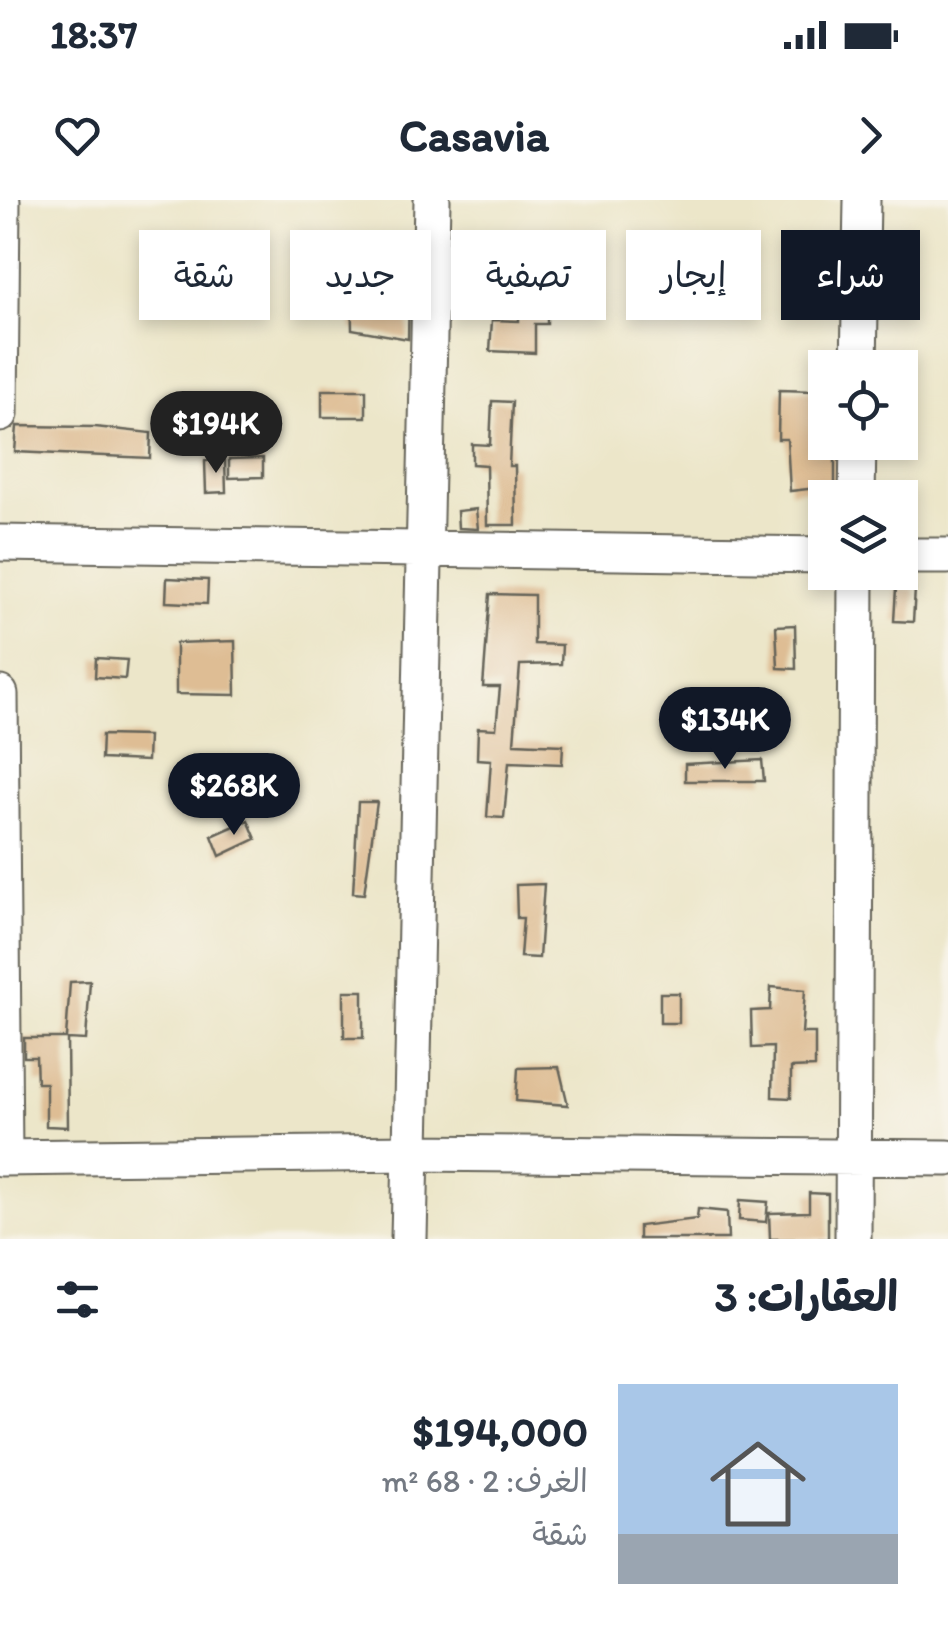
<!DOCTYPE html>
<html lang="ar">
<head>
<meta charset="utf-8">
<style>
  :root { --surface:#fff; --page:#f2f2f3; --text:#1f2937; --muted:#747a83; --line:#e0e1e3; --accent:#111827 }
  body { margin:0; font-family:Itim,"Playpen Sans Arabic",sans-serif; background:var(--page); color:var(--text); direction:rtl; height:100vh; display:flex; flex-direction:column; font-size:38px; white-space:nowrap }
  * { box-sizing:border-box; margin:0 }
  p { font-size:32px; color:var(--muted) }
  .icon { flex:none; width:55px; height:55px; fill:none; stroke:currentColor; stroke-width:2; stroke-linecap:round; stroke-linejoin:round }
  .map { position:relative; height:1039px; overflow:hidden; direction:ltr }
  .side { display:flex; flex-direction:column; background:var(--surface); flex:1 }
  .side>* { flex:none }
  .hud { position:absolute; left:30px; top:30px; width:890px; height:90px; direction:rtl; display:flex; gap:20px }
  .fabs { position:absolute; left:808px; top:150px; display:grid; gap:20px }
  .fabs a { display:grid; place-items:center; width:110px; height:110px; border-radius:0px; background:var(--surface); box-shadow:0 5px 15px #0003; font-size:50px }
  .price { position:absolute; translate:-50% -85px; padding:0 22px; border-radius:35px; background:var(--accent); color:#fff; font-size:32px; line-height:65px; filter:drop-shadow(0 2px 5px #0008) }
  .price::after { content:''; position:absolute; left:50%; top:60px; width:30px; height:22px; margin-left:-15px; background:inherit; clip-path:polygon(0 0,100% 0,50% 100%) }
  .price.selected { background:#222; color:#fff }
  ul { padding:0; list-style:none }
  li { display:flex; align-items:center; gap:30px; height:250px; padding:0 50px }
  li+li { border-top:2px solid var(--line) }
  li span { display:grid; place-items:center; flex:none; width:280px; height:200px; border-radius:0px; color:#555 }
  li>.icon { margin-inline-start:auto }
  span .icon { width:120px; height:120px; fill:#fffc; stroke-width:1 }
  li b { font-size:42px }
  h2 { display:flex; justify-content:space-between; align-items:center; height:120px; padding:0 50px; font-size:42px }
  .chip { padding:0 35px; border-radius:0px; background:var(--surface); box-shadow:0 5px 15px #0003; font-size:35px; line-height:90px }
  .chip.selected { background:var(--accent); color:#fff }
  .status { display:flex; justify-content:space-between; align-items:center; height:70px; padding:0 50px; background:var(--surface); direction:ltr }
  .status svg { height:28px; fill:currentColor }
  header { display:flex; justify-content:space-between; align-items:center; height:130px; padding:0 50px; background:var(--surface); font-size:45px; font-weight:700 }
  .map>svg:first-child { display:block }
</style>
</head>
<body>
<div class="status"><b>18:37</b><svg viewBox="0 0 49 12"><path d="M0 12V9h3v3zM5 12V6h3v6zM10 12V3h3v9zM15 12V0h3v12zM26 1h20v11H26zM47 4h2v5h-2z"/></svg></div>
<header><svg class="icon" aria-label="forward" viewBox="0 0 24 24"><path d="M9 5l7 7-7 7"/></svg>Casavia<svg class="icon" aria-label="heart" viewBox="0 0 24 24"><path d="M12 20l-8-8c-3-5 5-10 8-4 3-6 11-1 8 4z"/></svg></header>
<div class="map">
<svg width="948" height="1039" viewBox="0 0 948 1039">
  <rect width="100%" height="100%" fill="#f7f3e8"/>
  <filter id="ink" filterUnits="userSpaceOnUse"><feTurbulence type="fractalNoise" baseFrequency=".01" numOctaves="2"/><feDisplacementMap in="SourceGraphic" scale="20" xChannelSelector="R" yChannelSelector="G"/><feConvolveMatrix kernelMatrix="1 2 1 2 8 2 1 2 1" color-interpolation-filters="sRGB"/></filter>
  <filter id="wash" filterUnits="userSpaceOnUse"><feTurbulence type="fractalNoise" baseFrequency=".0048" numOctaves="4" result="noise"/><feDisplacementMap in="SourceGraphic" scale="40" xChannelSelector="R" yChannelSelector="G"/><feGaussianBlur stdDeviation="2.25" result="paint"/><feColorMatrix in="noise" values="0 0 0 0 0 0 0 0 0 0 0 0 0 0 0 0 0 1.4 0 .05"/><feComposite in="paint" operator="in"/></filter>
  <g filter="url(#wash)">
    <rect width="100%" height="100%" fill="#ece6c9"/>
    <g id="blocks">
      <!-- building -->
      <path fill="#debd94" d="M 350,43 L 369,43 L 370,92 L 409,93 L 408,139 L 352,129 Z
        M 519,81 L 578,81 L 578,100 L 547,100 L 547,124 L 535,124 L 535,153 L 490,151 L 492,120 L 519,121 Z
        M 322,190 L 366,190 L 366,217 L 322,217 Z
        M 779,190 L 814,191 L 812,252 L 835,252 L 835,286 L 790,291 L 787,239 L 778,239 Z
        M 492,201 L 512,202 L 509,266 L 515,266 L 516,325 L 487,325 L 486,265 L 472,264 L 472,244 L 490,245 Z
        M 95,227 L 151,233 L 150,258 L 15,252 L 17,226 Z
        M 263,258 L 263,277 L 229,278 L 229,259 Z
        M 225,260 L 226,292 L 206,293 L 205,261 Z
        M 476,309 L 478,329 L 458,328 L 457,311 Z
        M 167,378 L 208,380 L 207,404 L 166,402 Z
        M 896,388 L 915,389 L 913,422 L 894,421 Z
        M 490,394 L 534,395 L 534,444 L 562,445 L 561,464 L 520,465 L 514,543 L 563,545 L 562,564 L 509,562 L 504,618 L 487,617 L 491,560 L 477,559 L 478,528 L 496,529 L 500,487 L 483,487 Z
        M 795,425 L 796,469 L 778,468 L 776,426 Z
        M 235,441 L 236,495 L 176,494 L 176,443 Z
        M 96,458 L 127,460 L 125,479 L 95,477 Z
        M 102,535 L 148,536 L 147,561 L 101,559 Z
        M 762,560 L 764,581 L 685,581 L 685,564 Z
        M 358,602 L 377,602 L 364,694 L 353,693 Z
        M 248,620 L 256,639 L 220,656 L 212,636 Z
        M 544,684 L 539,758 L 520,757 L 523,718 L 517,718 L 516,685 Z
        M 90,781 L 86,840 L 67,839 L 68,927 L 46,926 L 46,883 L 37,883 L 36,857 L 24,857 L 24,838 L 66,838 L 70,782 Z
        M 771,787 L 805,790 L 802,833 L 815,833 L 815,867 L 791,868 L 791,898 L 772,897 L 773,847 L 752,848 L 751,811 L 770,810 Z
        M 344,791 L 363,791 L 363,838 L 344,838 Z
        M 660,793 L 679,793 L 679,823 L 660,823 Z
        M 559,867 L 568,905 L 516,901 L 518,868 Z
        M 809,993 L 828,994 L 828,1039 L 770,1039 L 769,1013 L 809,1012 Z
        M 740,1000 L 768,1002 L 766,1022 L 739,1020 Z
        M 698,1009 L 727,1012 L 728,1039 L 639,1039 L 639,1026 L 697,1019 Z"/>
    </g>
  </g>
  <g filter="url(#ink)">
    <use href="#blocks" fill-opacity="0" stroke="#656359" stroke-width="2.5"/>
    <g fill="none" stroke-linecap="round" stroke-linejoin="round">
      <defs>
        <path id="minor" d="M 859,168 L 862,0
          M 0,214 L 2,0
          M 857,298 L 858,242
          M 0,343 L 825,355
          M 900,356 L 948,356
          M 0,494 L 4,958
          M 0,958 L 412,953 L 948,958
          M 409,1039 L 432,0
          M 853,1039 L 856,372"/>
      </defs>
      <!-- minor casing -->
      <use href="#minor" stroke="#656359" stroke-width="39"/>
      <!-- minor -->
      <use href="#minor" stroke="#fff" stroke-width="35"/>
    </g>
  </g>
</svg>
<div class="fabs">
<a><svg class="icon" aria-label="locate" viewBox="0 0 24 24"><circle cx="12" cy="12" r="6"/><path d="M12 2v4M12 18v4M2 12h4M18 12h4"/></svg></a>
<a><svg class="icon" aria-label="layers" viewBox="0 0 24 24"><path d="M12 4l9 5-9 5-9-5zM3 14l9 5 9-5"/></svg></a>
</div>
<b class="price selected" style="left:216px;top:276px">$194K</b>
<b class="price" style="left:725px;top:572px">$134K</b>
<b class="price" style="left:234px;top:638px">$268K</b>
<div class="hud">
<a class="chip selected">شراء</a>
<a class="chip">إيجار</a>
<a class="chip">تصفية</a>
<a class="chip">جديد</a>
<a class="chip">شقة</a>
</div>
</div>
<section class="side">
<h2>العقارات: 3<svg class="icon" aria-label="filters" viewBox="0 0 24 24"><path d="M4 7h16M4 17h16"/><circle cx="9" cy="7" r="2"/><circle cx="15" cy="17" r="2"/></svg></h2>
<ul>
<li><span style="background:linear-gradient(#a9c7e8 75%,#9aa5b1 0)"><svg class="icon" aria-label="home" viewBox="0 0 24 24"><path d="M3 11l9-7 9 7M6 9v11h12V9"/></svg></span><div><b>$194,000</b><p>الغرف: 2 · 68 m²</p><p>شقة</p></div></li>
</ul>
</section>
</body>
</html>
